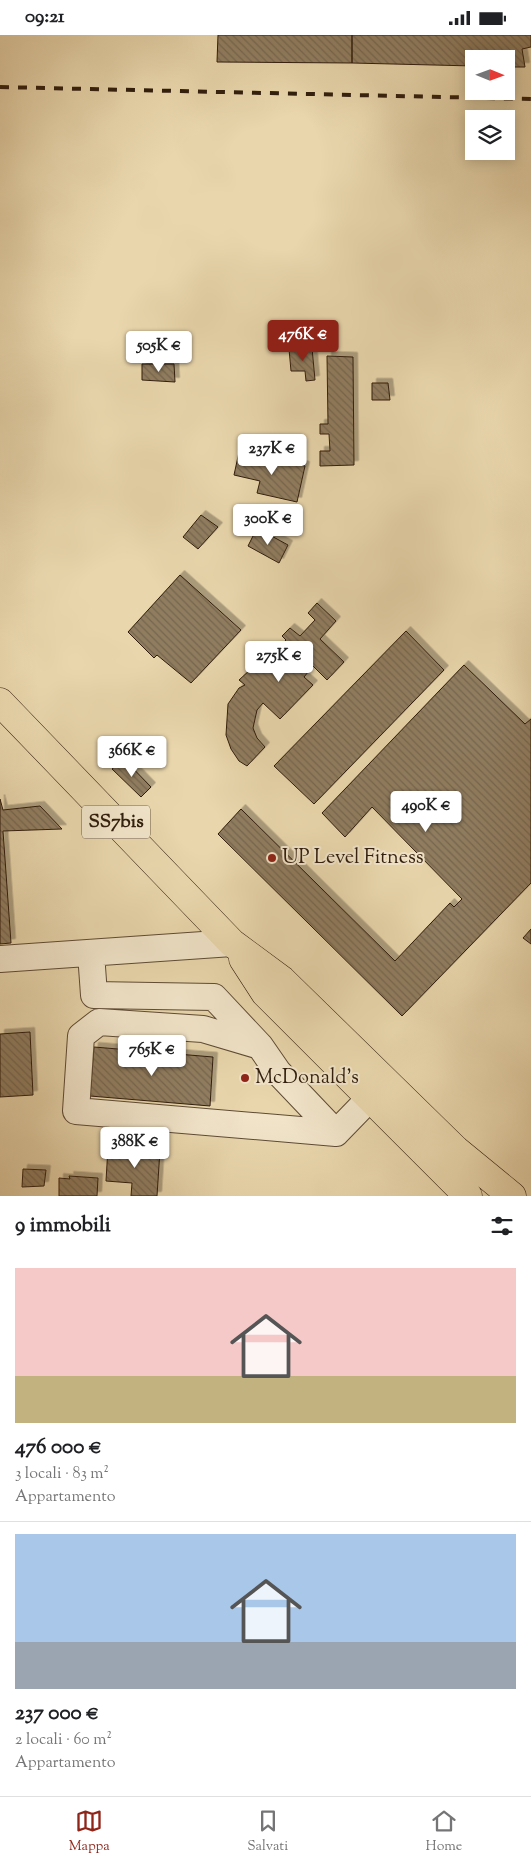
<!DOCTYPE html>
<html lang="it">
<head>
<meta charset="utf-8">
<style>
  :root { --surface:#fff; --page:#f6f6f6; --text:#202124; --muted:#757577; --line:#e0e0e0; --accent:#8f2418 }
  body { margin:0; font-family:"Sorts Mill Goudy",serif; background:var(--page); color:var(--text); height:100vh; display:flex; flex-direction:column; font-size:19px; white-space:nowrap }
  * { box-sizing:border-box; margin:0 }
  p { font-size:16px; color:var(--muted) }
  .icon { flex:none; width:28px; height:28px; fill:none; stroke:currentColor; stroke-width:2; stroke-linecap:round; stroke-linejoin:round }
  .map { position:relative; height:1161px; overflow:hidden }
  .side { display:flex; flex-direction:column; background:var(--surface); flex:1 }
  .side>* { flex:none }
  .needle { width:32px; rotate:91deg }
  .fabs { position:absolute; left:465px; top:15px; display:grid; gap:10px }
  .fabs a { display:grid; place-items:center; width:50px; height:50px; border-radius:0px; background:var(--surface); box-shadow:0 2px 12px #0003; font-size:25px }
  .price { position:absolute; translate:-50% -42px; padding:0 11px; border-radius:5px; background:#fff; color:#222; font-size:16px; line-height:32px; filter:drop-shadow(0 1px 2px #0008) }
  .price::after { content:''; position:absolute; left:50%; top:30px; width:15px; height:11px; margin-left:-8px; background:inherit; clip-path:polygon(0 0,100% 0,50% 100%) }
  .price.active { background:var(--accent); color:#fff }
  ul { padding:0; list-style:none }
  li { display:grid; align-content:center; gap:10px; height:265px; padding:0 15px }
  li+li { border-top:1px solid var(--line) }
  li span { display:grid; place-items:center; height:155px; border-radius:0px; color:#555 }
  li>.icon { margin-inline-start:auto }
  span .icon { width:90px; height:90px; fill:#fffc; stroke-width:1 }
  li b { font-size:21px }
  h2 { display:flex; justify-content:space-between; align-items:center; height:60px; padding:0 15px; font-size:21px }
  .status { display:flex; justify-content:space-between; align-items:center; height:35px; padding:0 25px; background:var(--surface); direction:ltr }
  .status svg { height:14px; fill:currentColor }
  .tabs { display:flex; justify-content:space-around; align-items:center; height:70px; border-top:1px solid var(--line); background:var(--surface); font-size:14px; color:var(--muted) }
  .tabs a { display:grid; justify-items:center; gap:2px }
  .tabs .active { color:var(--accent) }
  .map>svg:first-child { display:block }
</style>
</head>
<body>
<div class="status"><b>09:21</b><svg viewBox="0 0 49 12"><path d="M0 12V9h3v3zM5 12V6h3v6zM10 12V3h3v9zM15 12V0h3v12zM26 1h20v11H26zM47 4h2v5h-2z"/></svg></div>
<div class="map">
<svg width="531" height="1161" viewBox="0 0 531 1161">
  <defs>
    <pattern id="building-back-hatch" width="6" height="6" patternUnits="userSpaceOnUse" patternTransform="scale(1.25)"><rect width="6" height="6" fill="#907d60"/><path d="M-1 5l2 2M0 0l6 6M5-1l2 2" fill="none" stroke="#76664e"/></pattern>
    <filter id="shadow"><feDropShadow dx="4.5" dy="-4.5" stdDeviation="0" flood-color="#0004"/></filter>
  </defs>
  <rect width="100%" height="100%" fill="#e9d6ac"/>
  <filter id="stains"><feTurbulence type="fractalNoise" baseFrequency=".004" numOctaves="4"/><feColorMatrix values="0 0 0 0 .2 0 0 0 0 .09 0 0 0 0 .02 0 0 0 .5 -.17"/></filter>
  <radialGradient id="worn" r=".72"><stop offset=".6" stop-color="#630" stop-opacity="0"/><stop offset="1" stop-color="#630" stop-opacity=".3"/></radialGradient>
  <!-- building -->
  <path fill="url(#building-back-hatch)" stroke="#301d0d" filter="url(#shadow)" d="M 352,0 L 531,0 L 531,12 L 522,14 L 525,32 L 506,32 L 506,24 L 474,24 L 474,31 L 352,28 Z
    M 352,0 L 352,28 L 217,27 L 218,0 Z
    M 312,313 L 315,345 L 306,346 L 305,336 L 291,336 L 289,314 Z
    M 327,321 L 353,322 L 354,430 L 320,431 L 320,416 L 330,416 L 329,399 L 320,399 L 320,389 L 328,389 Z
    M 142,329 L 174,329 L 175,347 L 142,345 Z
    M 372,348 L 388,348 L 390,365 L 372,365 Z
    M 239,417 L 305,431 L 297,467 L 257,458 L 260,446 L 234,440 Z
    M 201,480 L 218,492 L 198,514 L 183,502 Z
    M 257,493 L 288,510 L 279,528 L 248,511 Z
    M 180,540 L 241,595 L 191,648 L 157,620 L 154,623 L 128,597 Z
    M 317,568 L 336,586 L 320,604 L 344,627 L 327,645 L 313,631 L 304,642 L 313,650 L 280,684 L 263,668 L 257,675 L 253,693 L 257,703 L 265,712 L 247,731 L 239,726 L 231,714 L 226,700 L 228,669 L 239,653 L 245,650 L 239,645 L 274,613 L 276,615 L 286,605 L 282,601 L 290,593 L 300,601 L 315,585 L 308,578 Z
    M 406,596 L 444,635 L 314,769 L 274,731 Z
    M 464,630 L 525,689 L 531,684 L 531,848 L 402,981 L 218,799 L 241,774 L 395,926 L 450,868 L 454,872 L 462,864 L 372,772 L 345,802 L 322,778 Z
    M 124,724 L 151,752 L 141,762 L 112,734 Z
    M 0,764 L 3,775 L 40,771 L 62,794 L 3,796 L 11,908 L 0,909 Z
    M 531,894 L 531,909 L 523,903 Z
    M 30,997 L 33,1060 L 0,1062 L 0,999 Z
    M 94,1012 L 213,1022 L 210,1071 L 90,1061 Z
    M 108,1112 L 160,1115 L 157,1161 L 131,1161 L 132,1148 L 106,1146 Z
    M 23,1134 L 46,1135 L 44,1151 L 22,1152 Z
    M 69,1141 L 98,1143 L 97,1161 L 59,1161 L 59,1143 L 70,1144 Z"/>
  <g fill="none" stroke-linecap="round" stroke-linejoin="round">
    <defs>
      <path id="minor" d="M 91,918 L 94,960 L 214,962 L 260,1011 L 278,1037 L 336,1098
        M 0,924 L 232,908
        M 260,1011 L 203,994 L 99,987 L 81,1001 L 76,1076 L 336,1098
        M 336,1098 L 370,1063"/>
      <path id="major" d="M 0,667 L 232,908 L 282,945 L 456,1115 L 512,1161
        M 243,924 L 265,958 L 468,1161"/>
    </defs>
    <!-- minor casing -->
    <use href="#minor" stroke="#5e4b35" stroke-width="28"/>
    <!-- major casing -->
    <use href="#major" stroke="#301d0d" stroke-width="29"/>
    <!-- minor -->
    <use href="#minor" stroke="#f1e4c9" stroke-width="26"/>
    <!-- major -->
    <use href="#major" stroke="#e9d6ac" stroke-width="28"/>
    <!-- rail -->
    <path stroke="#301d0d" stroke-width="4" stroke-dasharray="9 9" stroke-linecap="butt" d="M 0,52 L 531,64"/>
  </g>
  <!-- markers -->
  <g fill="#8f2418" stroke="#f1e4c9" stroke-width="2">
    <circle cx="272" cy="823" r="5"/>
    <circle cx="245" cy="1043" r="5"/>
  </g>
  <g text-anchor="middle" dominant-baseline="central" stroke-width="4" stroke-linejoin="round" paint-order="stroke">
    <!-- shield labels -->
    <rect fill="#f1e4c9" stroke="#6a5945" stroke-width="1" x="82" y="770.5" width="68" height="33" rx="4"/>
    <g font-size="19" font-weight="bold" fill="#301d0d">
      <text x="116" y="787">SS7bis</text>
    </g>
    <!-- poi labels -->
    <g font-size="20" fill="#301d0d" stroke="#f1e4c9" text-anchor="start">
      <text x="282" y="823">UP Level Fitness</text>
      <text x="255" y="1043">McDonald's</text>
    </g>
  </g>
  <rect width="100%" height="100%" filter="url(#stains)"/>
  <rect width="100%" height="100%" fill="url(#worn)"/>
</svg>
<div class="fabs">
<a><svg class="needle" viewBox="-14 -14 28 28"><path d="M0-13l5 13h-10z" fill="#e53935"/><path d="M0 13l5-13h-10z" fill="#757577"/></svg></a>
<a><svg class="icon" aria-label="layers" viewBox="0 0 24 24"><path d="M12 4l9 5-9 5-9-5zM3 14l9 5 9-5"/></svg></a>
</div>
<b class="price active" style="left:303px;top:327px">476K €</b>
<b class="price" style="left:159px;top:338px">505K €</b>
<b class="price" style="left:272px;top:441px">237K €</b>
<b class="price" style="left:268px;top:511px">300K €</b>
<b class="price" style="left:279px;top:648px">275K €</b>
<b class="price" style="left:132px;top:743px">366K €</b>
<b class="price" style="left:426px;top:798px">490K €</b>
<b class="price" style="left:152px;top:1042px">765K €</b>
<b class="price" style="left:135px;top:1134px">388K €</b>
</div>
<section class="side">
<h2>9 immobili<svg class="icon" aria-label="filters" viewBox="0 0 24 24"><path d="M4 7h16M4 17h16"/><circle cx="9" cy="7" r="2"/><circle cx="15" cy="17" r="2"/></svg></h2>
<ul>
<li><span style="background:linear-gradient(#f6c9c9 70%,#c2b280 0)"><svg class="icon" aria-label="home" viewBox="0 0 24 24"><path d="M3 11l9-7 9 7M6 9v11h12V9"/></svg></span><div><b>476 000 €</b><p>3 locali · 83 m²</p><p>Appartamento</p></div></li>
<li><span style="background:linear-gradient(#a9c7e8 70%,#9aa5b1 0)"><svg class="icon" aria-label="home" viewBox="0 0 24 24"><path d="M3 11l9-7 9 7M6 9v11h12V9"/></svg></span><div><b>237 000 €</b><p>2 locali · 60 m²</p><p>Appartamento</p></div></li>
</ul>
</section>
<nav class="tabs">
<a class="active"><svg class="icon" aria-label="map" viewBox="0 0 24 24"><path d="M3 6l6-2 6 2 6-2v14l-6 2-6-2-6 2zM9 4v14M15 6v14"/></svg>Mappa</a>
<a><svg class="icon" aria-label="saved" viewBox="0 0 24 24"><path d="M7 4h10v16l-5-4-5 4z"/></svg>Salvati</a>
<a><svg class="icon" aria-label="home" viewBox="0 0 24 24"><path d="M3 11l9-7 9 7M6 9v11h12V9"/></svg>Home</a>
</nav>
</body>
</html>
